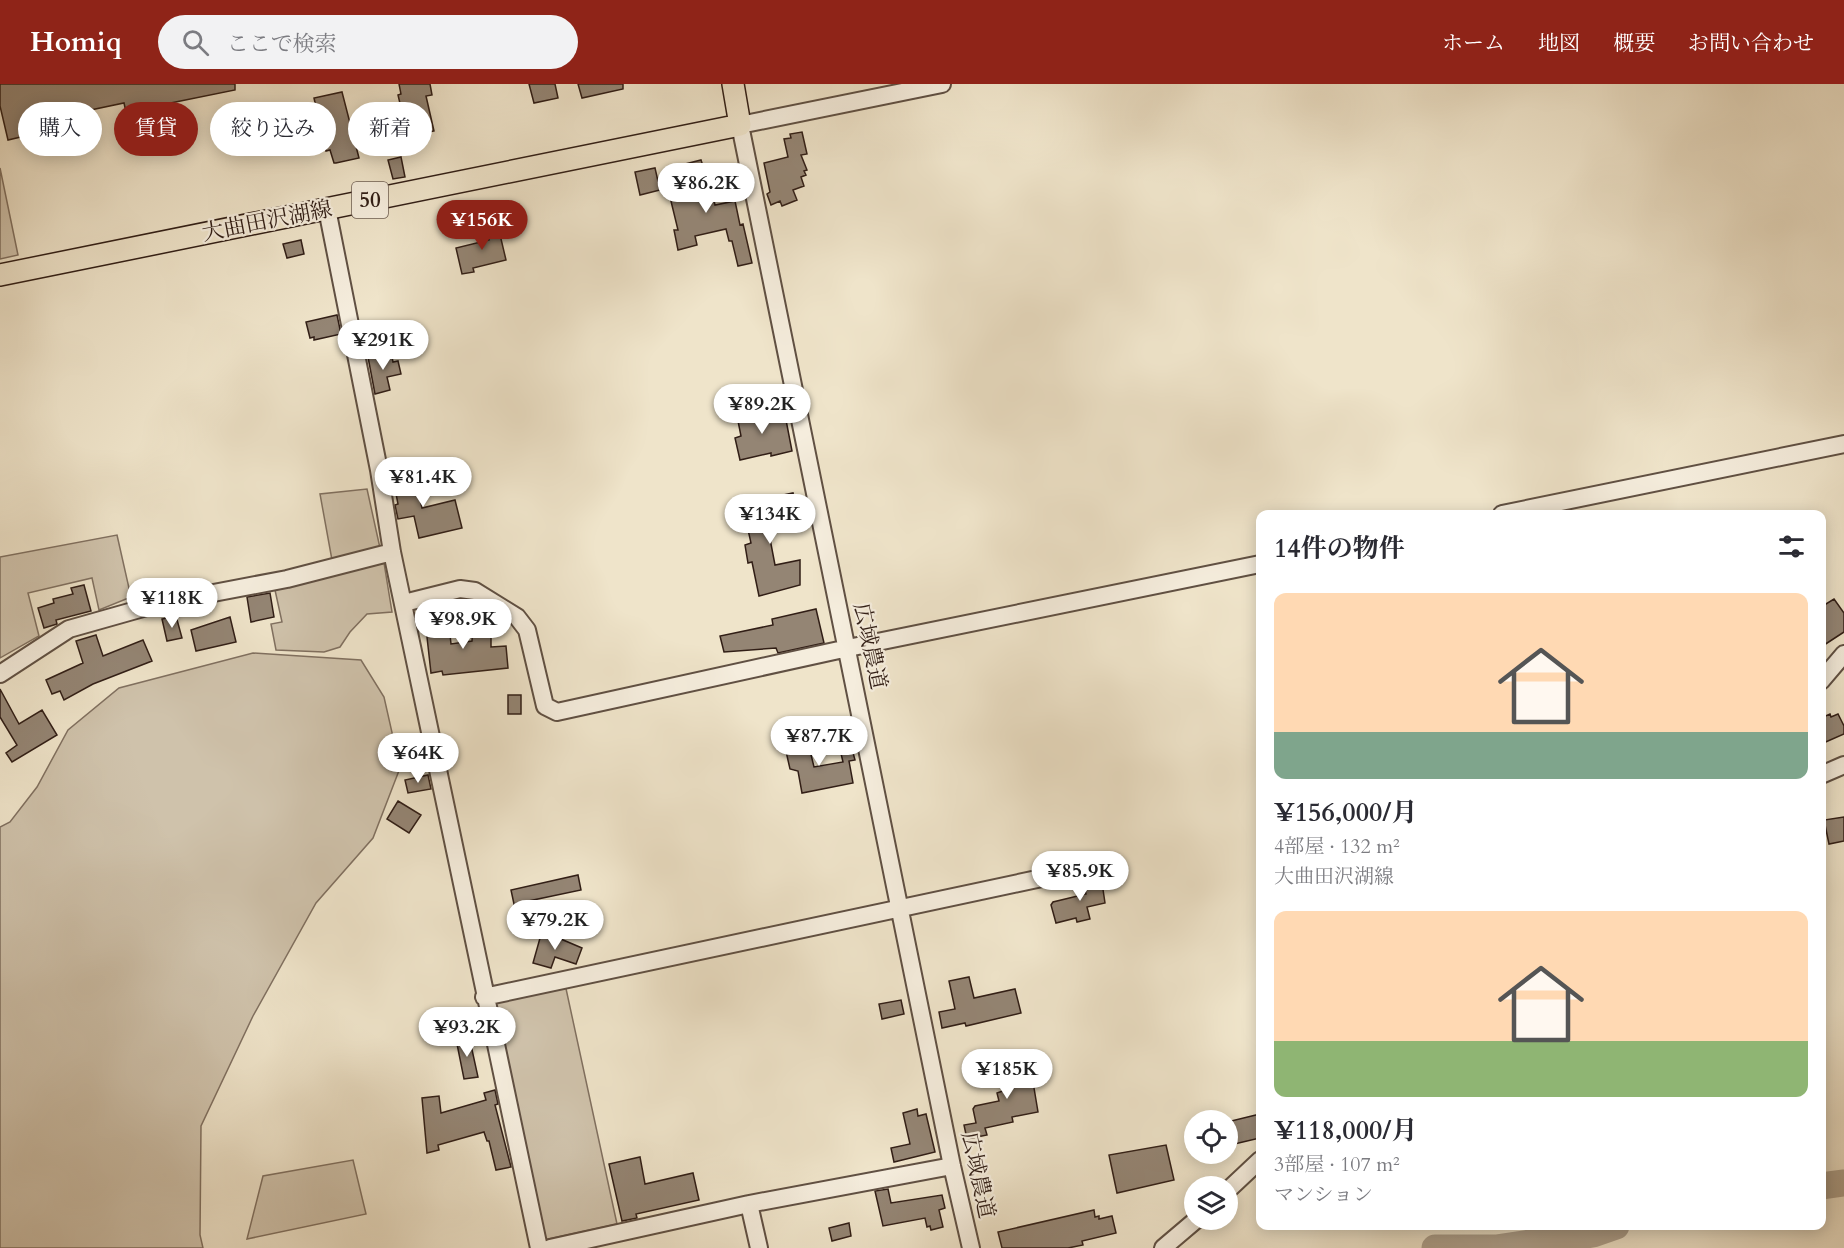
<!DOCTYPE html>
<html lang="ja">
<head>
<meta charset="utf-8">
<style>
  :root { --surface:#fff; --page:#f2f2f3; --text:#2b2b33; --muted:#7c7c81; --accent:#8f2418 }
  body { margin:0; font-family:Cardo,"Noto Serif JP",serif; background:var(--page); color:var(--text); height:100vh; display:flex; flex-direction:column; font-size:22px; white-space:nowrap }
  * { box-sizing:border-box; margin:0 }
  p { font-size:20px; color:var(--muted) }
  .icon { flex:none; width:33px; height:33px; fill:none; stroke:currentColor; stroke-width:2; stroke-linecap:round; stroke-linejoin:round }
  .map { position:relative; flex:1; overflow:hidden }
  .drawer { position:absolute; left:1256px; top:426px; width:570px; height:720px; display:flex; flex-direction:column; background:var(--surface); border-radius:12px; box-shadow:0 3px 15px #0003 }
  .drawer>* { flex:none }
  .guide { position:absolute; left:18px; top:18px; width:570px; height:54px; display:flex; gap:12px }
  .controls { position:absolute; left:1184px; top:1026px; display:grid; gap:12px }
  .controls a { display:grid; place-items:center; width:54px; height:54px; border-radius:50%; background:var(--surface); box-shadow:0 3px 15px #0003; font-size:30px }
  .price { position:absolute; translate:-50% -51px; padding:0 14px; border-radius:21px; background:#fff; color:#222; font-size:20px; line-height:39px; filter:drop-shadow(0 2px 3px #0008) }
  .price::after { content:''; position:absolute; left:50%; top:36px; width:18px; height:14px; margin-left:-9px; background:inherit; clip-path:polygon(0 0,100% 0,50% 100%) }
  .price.on { background:var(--accent); color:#fff }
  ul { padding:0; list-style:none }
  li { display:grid; align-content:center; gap:12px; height:318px; padding:0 18px }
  li span { display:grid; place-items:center; height:186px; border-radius:12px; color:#555 }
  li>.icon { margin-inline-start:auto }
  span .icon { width:108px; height:108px; fill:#fffc; stroke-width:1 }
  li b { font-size:26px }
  h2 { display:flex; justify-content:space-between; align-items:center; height:72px; padding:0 18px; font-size:26px }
  .tag { padding:0 21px; border-radius:27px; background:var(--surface); box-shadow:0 3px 15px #0003; font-size:21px; line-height:54px }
  .tag.on { background:var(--accent); color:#fff }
  header { display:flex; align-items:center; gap:36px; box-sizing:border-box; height:84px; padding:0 30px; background:var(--accent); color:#fff }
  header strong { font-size:28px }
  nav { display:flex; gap:33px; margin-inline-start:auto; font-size:21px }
  .search { width:420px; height:54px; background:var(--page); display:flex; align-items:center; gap:15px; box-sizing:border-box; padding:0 21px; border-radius:33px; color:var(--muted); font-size:22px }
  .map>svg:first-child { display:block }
</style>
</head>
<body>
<header>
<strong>Homiq</strong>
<div class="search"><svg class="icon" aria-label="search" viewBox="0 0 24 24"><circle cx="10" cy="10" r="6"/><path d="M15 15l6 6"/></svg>ここで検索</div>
<nav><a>ホーム</a><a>地図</a><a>概要</a><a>お問い合わせ</a></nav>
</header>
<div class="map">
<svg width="1844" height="1164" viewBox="0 0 1844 1164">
  <rect width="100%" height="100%" fill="#efe4ca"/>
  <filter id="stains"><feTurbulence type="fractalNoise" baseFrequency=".00333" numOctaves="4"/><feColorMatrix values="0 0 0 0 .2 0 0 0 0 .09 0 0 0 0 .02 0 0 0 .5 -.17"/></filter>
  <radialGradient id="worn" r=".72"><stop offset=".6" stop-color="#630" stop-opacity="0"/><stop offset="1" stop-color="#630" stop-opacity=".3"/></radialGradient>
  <!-- green -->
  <path fill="#cfc2ab" stroke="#807060" stroke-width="1.5" d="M 0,84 L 18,171 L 0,175 Z
    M 367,405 L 380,464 L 332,476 L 320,410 Z
    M 117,451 L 131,513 L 99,526 L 92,494 L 28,509 L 39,552 L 0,574 L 0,473 Z
    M 384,479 L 392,528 L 367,530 L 350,548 L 340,563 L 324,568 L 276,566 L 271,540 L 282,538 L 275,506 Z
    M 253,569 L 361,576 L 384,613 L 400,684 L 373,754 L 316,819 L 253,932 L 201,1042 L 200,1151 L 203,1164 L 0,1164 L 0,743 L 10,738 L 37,703 L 68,646 L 119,604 Z
    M 565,900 L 617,1140 L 544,1156 L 492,916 Z
    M 353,1076 L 366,1130 L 247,1155 L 263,1092 Z"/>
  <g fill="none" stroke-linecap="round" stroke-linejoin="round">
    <!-- river -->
    <path stroke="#aea18d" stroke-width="27" d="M 1821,1102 L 1844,1099
      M 1435,1164 L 1496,1164 L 1593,1150 L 1616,1142"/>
  </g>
  <!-- building -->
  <path fill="#948574" stroke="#311e16" stroke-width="1.5" d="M 0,0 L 235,0 L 235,6 L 126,28 L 124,19 L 43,36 L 46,47 L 8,56 L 0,22 Z
    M 399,0 L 430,0 L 432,11 L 426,12 L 434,47 L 410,52 L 405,27 L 402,28 L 398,11 L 401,10 Z
    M 529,0 L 555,0 L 558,14 L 534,19 Z
    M 578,0 L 623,0 L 623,5 L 582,14 Z
    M 342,8 L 359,74 L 336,79 L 334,79 L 330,66 L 326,67 L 314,14 Z
    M 802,48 L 807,70 L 801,71 L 807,86 L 804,87 L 806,91 L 801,93 L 804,102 L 793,106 L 797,116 L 782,122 L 780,117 L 771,121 L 767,110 L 770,108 L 764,79 L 788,73 L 784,55 L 791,54 L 790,50 Z
    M 401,73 L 405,93 L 393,95 L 388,76 Z
    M 701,76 L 703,82 L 706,81 L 715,121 L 735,117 L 740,141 L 743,140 L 752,179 L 738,182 L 732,157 L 729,157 L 726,145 L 695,152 L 697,161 L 678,166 L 674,146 L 678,146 L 670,113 L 687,109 L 681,81 Z
    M 655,84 L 660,106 L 640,111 L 635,88 Z
    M 497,138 L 506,176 L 473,184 L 474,188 L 462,190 L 456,164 L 489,156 L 485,141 Z
    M 301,156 L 304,170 L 287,174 L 283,160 Z
    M 337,231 L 341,250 L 314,256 L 314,253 L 310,254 L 306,238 Z
    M 391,268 L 393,278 L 398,277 L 401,290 L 387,293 L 390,306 L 375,310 L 368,273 Z
    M 769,325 L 770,329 L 775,327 L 777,338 L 786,336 L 792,367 L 771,372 L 771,369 L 740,376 L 735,354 L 741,352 L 738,337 L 741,336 L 740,332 Z
    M 413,385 L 422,424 L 455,416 L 462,444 L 419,454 L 414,432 L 398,435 L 395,421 L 398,420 L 392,389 Z
    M 793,409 L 798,432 L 767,439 L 775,481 L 800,476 L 800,501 L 759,512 L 752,478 L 748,479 L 745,461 L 751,459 L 743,423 L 761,419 L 760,416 Z
    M 84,501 L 91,527 L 56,536 L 57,540 L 44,544 L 38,524 L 54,519 L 53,515 L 73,510 L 71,504 Z
    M 270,509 L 274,533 L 251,538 L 247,513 Z
    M 1834,515 L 1844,529 L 1844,548 L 1821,563 L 1821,523 Z
    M 816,525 L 824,559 L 778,569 L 776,564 L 724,568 L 720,552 L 773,541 L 772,535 Z
    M 176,532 L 182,554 L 167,557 L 162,535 Z
    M 230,533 L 236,558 L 196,567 L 191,546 Z
    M 440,533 L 441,542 L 449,541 L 451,560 L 472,557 L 473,539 L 491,539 L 491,563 L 506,562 L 508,584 L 443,591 L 442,587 L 431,589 L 425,535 Z
    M 96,551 L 103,572 L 143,556 L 152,577 L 93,600 L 64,616 L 60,607 L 52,610 L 46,596 L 83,579 L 76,557 Z
    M 0,605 L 19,640 L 42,626 L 57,651 L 12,678 L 6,669 L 17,661 L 0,633 Z
    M 508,611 L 521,611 L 521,630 L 508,630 Z
    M 1830,630 L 1831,633 L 1838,630 L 1844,642 L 1844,650 L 1821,660 L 1821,634 Z
    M 798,654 L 799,660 L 808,658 L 814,683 L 843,678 L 839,661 L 850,658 L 855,676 L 849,677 L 853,699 L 802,709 L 798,687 L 790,685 L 785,663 L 787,662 L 786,657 Z
    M 428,691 L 431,705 L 408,709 L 405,696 Z
    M 398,717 L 421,731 L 409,749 L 387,735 Z
    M 1844,733 L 1844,757 L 1829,760 L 1824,736 Z
    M 578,791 L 581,806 L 514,820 L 511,806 Z
    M 1101,792 L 1105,819 L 1087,823 L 1090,835 L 1077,838 L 1076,834 L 1056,839 L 1051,821 L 1053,818 L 1086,810 L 1083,796 Z
    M 542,847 L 582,864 L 576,880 L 555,873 L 551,884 L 533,879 Z
    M 969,893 L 974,914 L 1015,905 L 1021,929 L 966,942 L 965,939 L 942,944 L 939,928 L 955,925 L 949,897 Z
    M 901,916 L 904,930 L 882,935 L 879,920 Z
    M 469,952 L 478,993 L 464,995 L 456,955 Z
    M 1028,968 L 1038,1028 L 1012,1033 L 1013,1038 L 985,1044 L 987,1051 L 967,1055 L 964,1041 L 976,1039 L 973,1025 L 975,1022 L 999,1017 L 997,1009 L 1014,1003 L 1007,972 Z
    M 495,1006 L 498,1020 L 495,1021 L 511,1083 L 496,1086 L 489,1057 L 487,1057 L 484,1048 L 438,1061 L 439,1066 L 427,1069 L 422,1014 L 439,1012 L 441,1029 L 486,1016 L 484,1009 Z
    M 917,1025 L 918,1032 L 926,1030 L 935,1068 L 894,1078 L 891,1064 L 910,1060 L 903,1029 Z
    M 1260,1030 L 1260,1054 L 1230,1061 L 1227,1038 Z
    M 1166,1061 L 1174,1096 L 1117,1109 L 1109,1071 Z
    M 640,1073 L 645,1100 L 693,1089 L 699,1116 L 636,1130 L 637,1134 L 622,1137 L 609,1080 Z
    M 888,1105 L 891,1119 L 942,1111 L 945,1124 L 939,1126 L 943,1143 L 931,1146 L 930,1142 L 927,1143 L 925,1134 L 883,1142 L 875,1107 Z
    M 1094,1126 L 1095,1133 L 1099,1132 L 1099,1135 L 1112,1132 L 1116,1149 L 1082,1157 L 1083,1161 L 1068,1164 L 1002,1164 L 998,1148 Z
    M 849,1139 L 851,1152 L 832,1157 L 829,1144 Z"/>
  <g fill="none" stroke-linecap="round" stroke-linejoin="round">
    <defs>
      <path id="minor" d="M 942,0 L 740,41 L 952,1082 L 971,1164
        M 327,125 L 379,386 L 392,468 L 539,1164
        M 1502,430 L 1844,360
        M 404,519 L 460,505 L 475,507 L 517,533 L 527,546 L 545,622 L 557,628 L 848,564 L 1260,480
        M 0,590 L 69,545 L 161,519 L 287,495 L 392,468
        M 1821,597 L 1844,570
        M 1821,691 L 1844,681
        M 484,913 L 1103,781
        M 1227,1107 L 1260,1076
        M 749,1120 L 759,1164
        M 550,1164 L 749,1120 L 952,1082
        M 1163,1164 L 1196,1136"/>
      <path id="major" d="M 0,191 L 740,41 L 733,0"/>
    </defs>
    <!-- minor casing -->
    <use href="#minor" stroke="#605043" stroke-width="20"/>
    <!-- major casing -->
    <use href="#major" stroke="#311e16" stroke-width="24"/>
    <!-- minor -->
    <use href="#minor" stroke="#f5eddd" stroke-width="16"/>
    <!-- major -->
    <use href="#major" stroke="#efe4ca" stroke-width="21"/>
  </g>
  <g text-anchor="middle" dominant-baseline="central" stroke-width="4.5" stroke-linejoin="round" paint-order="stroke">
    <!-- shield labels -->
    <rect fill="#f5eddd" stroke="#6c5c52" stroke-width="1.5" x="352" y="98" width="36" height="36" rx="4.5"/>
    <g font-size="21" font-weight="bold" fill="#311e16">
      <text x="370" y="116">50</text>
    </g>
    <!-- street labels -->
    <g font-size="22" fill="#311e16" stroke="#f5eddd">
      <text transform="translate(267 137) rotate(-11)">大曲田沢湖線</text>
      <text transform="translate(870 562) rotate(78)">広域農道</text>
      <text transform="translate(978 1091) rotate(78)">広域農道</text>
    </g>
  </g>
  <rect width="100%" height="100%" filter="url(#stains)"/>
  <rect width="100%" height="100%" fill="url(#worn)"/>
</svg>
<div class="controls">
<a><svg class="icon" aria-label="locate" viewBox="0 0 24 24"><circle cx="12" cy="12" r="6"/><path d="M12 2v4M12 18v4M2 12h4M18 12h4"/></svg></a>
<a><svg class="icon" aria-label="layers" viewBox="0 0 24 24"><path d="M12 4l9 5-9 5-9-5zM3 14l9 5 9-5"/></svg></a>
</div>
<b class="price" style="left:706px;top:130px">¥86.2K</b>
<b class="price on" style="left:482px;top:167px">¥156K</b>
<b class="price" style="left:383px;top:287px">¥291K</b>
<b class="price" style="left:762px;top:351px">¥89.2K</b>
<b class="price" style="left:423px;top:424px">¥81.4K</b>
<b class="price" style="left:770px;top:461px">¥134K</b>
<b class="price" style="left:172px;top:545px">¥118K</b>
<b class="price" style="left:463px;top:566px">¥98.9K</b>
<b class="price" style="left:819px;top:683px">¥87.7K</b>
<b class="price" style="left:418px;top:700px">¥64K</b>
<b class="price" style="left:1080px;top:818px">¥85.9K</b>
<b class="price" style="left:555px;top:867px">¥79.2K</b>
<b class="price" style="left:467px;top:974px">¥93.2K</b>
<b class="price" style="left:1007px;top:1016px">¥185K</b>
<div class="guide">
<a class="tag">購入</a>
<a class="tag on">賃貸</a>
<a class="tag">絞り込み</a>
<a class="tag">新着</a>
</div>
<section class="drawer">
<h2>14件の物件<svg class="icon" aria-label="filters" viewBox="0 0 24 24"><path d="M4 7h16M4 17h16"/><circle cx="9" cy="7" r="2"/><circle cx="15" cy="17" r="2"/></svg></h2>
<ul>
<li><span style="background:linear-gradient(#ffd9b3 75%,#7fa58c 0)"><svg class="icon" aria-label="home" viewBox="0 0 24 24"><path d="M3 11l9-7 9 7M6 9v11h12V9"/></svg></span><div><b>¥156,000/月</b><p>4部屋 · 132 m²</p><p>大曲田沢湖線</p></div></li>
<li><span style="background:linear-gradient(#ffd9b3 70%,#8fb573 0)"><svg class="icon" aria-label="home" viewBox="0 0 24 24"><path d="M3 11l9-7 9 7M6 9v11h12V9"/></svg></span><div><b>¥118,000/月</b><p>3部屋 · 107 m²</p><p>マンション</p></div></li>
</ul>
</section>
</div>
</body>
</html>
